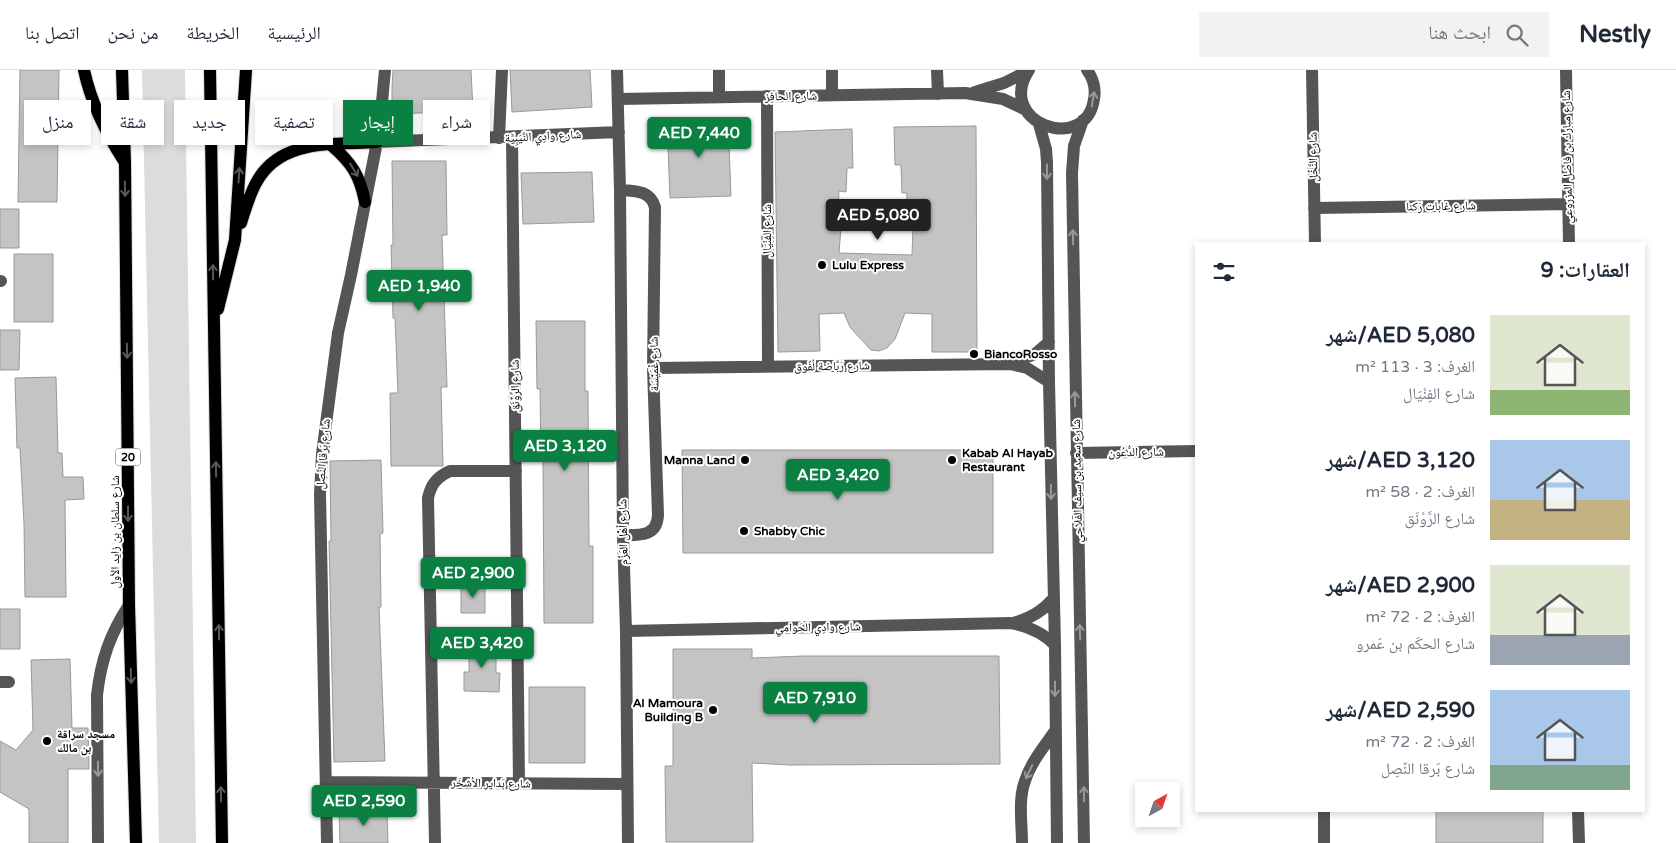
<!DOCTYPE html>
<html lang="ar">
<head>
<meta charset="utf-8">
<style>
  :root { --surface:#fff; --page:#f2f2f3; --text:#1f2937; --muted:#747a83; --line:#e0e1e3; --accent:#0b8043 }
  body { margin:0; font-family:"Varela Round","Noto Naskh Arabic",sans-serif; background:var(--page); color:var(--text); direction:rtl; height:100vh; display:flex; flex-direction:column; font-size:19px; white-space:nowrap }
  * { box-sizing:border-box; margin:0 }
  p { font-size:16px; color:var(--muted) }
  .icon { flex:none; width:28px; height:28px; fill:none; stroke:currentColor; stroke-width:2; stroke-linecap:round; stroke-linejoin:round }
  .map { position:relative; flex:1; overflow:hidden; direction:ltr }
  .side { position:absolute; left:1195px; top:172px; width:450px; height:570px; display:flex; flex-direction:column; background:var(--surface); border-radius:0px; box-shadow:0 2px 8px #0003; direction:rtl }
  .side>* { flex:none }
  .banner { position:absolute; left:15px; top:30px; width:475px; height:45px; direction:rtl; display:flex; gap:10px }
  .needle { width:32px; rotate:40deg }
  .buttons { position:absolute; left:1135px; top:712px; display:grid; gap:10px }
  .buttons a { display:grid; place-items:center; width:45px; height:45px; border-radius:0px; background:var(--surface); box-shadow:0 2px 8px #0003; font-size:25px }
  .price { position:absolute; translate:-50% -42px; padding:0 11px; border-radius:5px; background:var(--accent); color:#fff; font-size:16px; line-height:32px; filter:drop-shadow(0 1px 2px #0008) }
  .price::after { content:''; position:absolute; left:50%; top:30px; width:15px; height:11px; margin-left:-8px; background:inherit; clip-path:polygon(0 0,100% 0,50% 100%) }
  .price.active { background:#222; color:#fff }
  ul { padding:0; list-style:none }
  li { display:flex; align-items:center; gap:15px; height:125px; padding:0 15px }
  li span { display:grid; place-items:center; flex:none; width:140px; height:100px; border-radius:0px; color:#555 }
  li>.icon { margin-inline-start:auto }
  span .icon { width:60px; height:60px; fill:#fffc; stroke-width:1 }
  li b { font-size:21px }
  h2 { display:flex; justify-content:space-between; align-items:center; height:60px; padding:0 15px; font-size:21px }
  .tag { padding:0 18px; border-radius:0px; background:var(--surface); box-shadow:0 2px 8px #0003; font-size:18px; line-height:45px }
  .tag.active { background:var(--accent); color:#fff }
  header { display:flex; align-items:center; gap:30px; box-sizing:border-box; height:70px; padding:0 25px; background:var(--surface); border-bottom:1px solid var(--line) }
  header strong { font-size:24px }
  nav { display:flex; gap:28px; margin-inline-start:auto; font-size:18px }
  .search { width:350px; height:45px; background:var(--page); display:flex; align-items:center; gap:12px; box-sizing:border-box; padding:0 18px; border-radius:0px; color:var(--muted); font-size:19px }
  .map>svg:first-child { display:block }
</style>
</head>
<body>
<header>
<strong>Nestly</strong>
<div class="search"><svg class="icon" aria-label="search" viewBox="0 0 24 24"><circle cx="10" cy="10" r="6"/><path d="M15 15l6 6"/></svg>ابحث هنا</div>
<nav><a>الرئيسية</a><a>الخريطة</a><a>من نحن</a><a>اتصل بنا</a></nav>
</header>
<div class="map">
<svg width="1676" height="773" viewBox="0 0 1676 773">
  <rect width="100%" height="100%" fill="#fff"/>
  <!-- green -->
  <path fill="#dcdcdc" d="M 142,0 L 185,0 L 196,773 L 159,773 Z"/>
  <!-- building -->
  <path fill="#c4c4c4" stroke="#999" d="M 20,0 L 59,0 L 57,132 L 18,132 Z
    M 393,0 L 471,0 L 473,41 L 392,44 L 392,17 Z
    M 510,0 L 590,0 L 592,37 L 512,42 Z
    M 728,50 L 731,126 L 670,128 L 667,52 Z
    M 976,56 L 977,282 L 932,282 L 932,244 L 905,243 L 895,269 L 887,278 L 879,281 L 871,280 L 856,264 L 850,257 L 844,243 L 819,244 L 820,281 L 778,282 L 775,62 L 852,59 L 853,98 L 847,98 L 846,122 L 839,121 L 837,157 L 841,157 L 839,183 L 912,185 L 913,156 L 906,156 L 907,123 L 902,123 L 901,95 L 895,95 L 894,57 Z
    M 392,91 L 446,91 L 447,165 L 442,165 L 447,317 L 441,317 L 443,396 L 391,396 L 390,323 L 398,323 L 395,248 L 393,248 L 391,175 L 393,175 Z
    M 592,102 L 594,152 L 523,154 L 521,103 Z
    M 0,139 L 19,139 L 19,178 L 0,178 Z
    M 14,184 L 53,184 L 53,252 L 14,252 Z
    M 536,251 L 585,251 L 585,321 L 588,321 L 589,476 L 593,476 L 593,553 L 544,553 L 543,389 L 541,389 L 540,319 L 537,319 Z
    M 0,260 L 20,260 L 19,300 L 0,300 Z
    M 56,307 L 58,383 L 62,383 L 63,407 L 83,407 L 84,429 L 65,430 L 66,527 L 25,527 L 24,454 L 20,378 L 17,378 L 15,308 Z
    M 682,380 L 993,380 L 993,483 L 683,483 Z
    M 381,390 L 383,463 L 380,464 L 381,537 L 379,537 L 385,691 L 334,692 L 329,471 L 331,471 L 330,391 Z
    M 461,515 L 485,515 L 485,543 L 461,543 Z
    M 0,539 L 20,539 L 20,579 L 0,579 Z
    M 469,574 L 496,574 L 496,603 L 500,603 L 499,622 L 464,621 L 464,602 L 469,602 Z
    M 673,579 L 752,579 L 752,588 L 804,586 L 999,586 L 1000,694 L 790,695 L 752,693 L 753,772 L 666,772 L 665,696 L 673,696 Z
    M 70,589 L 72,658 L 88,658 L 89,699 L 68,699 L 68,773 L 29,773 L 29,739 L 0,722 L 0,671 L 16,680 L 33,660 L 31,590 Z
    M 529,617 L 585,617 L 585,693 L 529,693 Z
    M 387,741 L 388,773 L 340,773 L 339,742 Z
    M 1436,741 L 1543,741 L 1543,773 L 1436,773 Z"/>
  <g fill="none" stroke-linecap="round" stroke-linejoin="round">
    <defs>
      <path id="major" d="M 84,0 C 91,33 106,63 124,91
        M 122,0 L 125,93 L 129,535 L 136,773
        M 210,0 L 222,773
        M 331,75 C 352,93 360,106 365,132
        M 241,153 C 245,140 249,126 256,113 C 280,68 334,75 377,72
        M 218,239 L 235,170 L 246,0"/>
    </defs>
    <!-- major casing -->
    <use href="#major" stroke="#dbdbdb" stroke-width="14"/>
    <!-- minor -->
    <path stroke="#555" stroke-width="12" d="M 617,0 L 620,120 L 623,465 L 626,561 L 628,773
      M 719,0 L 719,27
      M 832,0 L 832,25
      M 937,0 L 938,24
      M 1029,0 C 994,53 1086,85 1094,29 C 1096,19 1093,8 1087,0
      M 1312,0 L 1315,174
      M 1566,0 L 1569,174
      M 975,22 L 1004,13 L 1028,1
      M 767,26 L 768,296
      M 618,29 L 965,23 L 1003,29 L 1026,40
      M 1083,50 L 1074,76 L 1072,103 L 1084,773
      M 1039,54 L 1046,79 L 1047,92 L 1049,312 L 1055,575 L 1057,773
      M 512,67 L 519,714
      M 499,68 L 502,0
      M 377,72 L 619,62
      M 620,120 C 635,121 650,120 655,137 L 653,298 L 658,445 C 657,467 639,465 623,465
      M 1314,138 L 1568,134
      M 0,211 L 1,211
      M 1010,294 L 1035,284 L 1049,272
      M 653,298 L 1010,294 L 1027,298 L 1049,312
      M 1076,383 L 1196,381
      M 1013,553 C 1029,549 1042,542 1053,529
      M 626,561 L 1010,553 C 1028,556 1042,562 1055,575
      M 0,612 L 9,612
      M 326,712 L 626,714
      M 1324,741 L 1324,773
      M 1578,741 L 1579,773
      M 98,773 L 97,625 C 101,590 110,564 129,535
      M 327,773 L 320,424 L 322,384 L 338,263 L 351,205 L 377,72 L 382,32 L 385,0
      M 435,773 L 428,428 C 431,414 437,407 450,401 L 516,401
      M 1022,773 C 1022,754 1018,729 1025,711 C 1031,692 1044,677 1055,661"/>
    <!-- major -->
    <use href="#major" stroke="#000" stroke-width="12"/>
  </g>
  <!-- one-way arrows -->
  <defs><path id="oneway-shaft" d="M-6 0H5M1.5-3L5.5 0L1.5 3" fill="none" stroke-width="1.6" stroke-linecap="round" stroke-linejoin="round" transform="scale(1.25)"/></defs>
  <g stroke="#999">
    <use href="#oneway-shaft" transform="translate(1093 29) rotate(-80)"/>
    <use href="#oneway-shaft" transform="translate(1047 102) rotate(90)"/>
    <use href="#oneway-shaft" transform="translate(1073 167) rotate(-91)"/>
    <use href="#oneway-shaft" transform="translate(1075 329) rotate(-91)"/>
    <use href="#oneway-shaft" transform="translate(1051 422) rotate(89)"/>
    <use href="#oneway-shaft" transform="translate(1080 562) rotate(-91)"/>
    <use href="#oneway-shaft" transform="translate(1055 619) rotate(90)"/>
    <use href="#oneway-shaft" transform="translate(98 699) rotate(90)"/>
    <use href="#oneway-shaft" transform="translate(1029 702) rotate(115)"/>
    <use href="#oneway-shaft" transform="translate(1084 724) rotate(-91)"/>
  </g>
  <g stroke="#595959">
    <use href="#oneway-shaft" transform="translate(354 100) rotate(59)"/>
    <use href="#oneway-shaft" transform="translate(239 105) rotate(-86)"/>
    <use href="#oneway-shaft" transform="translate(125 119) rotate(89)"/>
    <use href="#oneway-shaft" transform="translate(213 202) rotate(-91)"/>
    <use href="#oneway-shaft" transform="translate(127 281) rotate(89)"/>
    <use href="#oneway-shaft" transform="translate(216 399) rotate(-91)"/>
    <use href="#oneway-shaft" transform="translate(128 444) rotate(90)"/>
    <use href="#oneway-shaft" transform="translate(219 562) rotate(-91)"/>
    <use href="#oneway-shaft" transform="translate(131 606) rotate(88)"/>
    <use href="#oneway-shaft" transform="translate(221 724) rotate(-91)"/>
  </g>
  <!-- markers -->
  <g fill="#000" stroke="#fff" stroke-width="2">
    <circle cx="822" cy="195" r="5"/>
    <circle cx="974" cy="284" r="5"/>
    <circle cx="745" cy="390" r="5"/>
    <circle cx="952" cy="390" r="5"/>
    <circle cx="744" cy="461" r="5"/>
    <circle cx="713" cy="640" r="5"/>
    <circle cx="47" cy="671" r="5"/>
  </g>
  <g text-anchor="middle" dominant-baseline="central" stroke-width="4" stroke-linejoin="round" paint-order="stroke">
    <!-- shield labels -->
    <rect fill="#fff" stroke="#4c4c4c" stroke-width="1" x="115.5" y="378.5" width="25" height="17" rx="4"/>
    <g font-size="11" font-weight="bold" fill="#000">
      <text x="128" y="387">20</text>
    </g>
    <!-- street labels -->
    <g font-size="12" fill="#000" stroke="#fff">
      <text transform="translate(791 26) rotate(-1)">شارع الحافِز</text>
      <text transform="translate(543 66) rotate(-3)">شارع وادِي النِّيَبِيَّة</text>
      <text transform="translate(1313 87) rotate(-91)">شارع النَّخْل</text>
      <text transform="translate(1567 87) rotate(-91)">شارع مبارك بن فاضل المزروعي</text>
      <text transform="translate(1441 136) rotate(-1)">شارع غابات رَكنا</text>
      <text transform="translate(767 161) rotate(-90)">شارع الفِنْيَال</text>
      <text transform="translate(654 294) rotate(-91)">شارع غْمَيْسَة</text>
      <text transform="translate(832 296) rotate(-1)">شارع رَبَّاضة لُفُوق</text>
      <text transform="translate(515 316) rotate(-91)">شارع الرَّوْنَق</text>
      <text transform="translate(1136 382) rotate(-1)">شارع الدُّعُون</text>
      <text transform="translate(323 384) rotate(-85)">شارع بَرقا النِّصِل</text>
      <text transform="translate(1077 411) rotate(-91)">شارع سعيد بن سيف الفلاحي</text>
      <text transform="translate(115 462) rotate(-90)">شارع سلطان بن زايد الأول</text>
      <text transform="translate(623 462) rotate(-91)">شارع أهْل العَزْم</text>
      <text transform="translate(818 557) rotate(-1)">شارع وادِي الحَوامي</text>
      <text transform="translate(491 713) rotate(1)">شارع بَداير الأشخَر</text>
    </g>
    <!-- poi labels -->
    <g font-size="12" font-weight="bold" fill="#000" stroke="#fff" text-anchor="start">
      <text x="832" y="195">Lulu Express</text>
      <text x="984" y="284">BiancoRosso</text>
      <text x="962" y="383">Kabab Al Hayab<tspan x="962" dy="14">Restaurant</tspan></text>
      <text x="735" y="390" text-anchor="end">Manna Land</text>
      <text x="754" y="461">Shabby Chic</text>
      <text x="703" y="633" text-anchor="end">Al Mamoura<tspan x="703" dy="14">Building B</tspan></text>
      <text x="57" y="664">مسجد سراقة<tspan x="57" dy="14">بن مالك</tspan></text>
    </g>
  </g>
</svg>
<div class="buttons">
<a><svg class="needle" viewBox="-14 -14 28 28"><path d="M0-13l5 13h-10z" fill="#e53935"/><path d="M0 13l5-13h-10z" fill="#747a83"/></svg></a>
</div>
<b class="price" style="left:699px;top:89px">AED 7,440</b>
<b class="price active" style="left:878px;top:171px">AED 5,080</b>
<b class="price" style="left:419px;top:242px">AED 1,940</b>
<b class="price" style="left:565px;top:402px">AED 3,120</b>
<b class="price" style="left:838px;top:431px">AED 3,420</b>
<b class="price" style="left:473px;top:529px">AED 2,900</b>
<b class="price" style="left:482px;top:599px">AED 3,420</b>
<b class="price" style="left:815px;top:654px">AED 7,910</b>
<b class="price" style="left:364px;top:757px">AED 2,590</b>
<div class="banner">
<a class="tag">شراء</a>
<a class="tag active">إيجار</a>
<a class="tag">تصفية</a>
<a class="tag">جديد</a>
<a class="tag">شقة</a>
<a class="tag">منزل</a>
</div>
<section class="side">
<h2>العقارات: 9<svg class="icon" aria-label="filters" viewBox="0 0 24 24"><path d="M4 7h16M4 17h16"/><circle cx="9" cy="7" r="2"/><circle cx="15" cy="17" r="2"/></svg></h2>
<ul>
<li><span style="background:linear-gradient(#dfe7d0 75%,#8fb573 0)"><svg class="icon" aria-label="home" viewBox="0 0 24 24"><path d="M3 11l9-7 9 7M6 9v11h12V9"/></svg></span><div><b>AED 5,080/شهر</b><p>الغرف: 3 · 113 m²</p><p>شارع الفِنْيَال</p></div></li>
<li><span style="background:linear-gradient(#a9c7e8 60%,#c2b280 0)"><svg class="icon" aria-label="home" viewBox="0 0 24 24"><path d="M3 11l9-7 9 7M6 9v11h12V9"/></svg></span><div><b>AED 3,120/شهر</b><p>الغرف: 2 · 58 m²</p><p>شارع الرَّوْنَق</p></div></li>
<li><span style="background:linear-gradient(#dfe7d0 70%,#9aa5b1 0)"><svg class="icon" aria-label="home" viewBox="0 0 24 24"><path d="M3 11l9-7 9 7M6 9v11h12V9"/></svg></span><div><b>AED 2,900/شهر</b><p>الغرف: 2 · 72 m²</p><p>شارع الحكَم بن عَمرو</p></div></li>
<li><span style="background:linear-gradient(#a9c7e8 75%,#7fa58c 0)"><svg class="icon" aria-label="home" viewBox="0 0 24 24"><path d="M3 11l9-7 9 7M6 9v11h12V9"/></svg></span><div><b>AED 2,590/شهر</b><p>الغرف: 2 · 72 m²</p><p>شارع بَرقا النِّصِل</p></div></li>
</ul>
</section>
</div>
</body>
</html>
